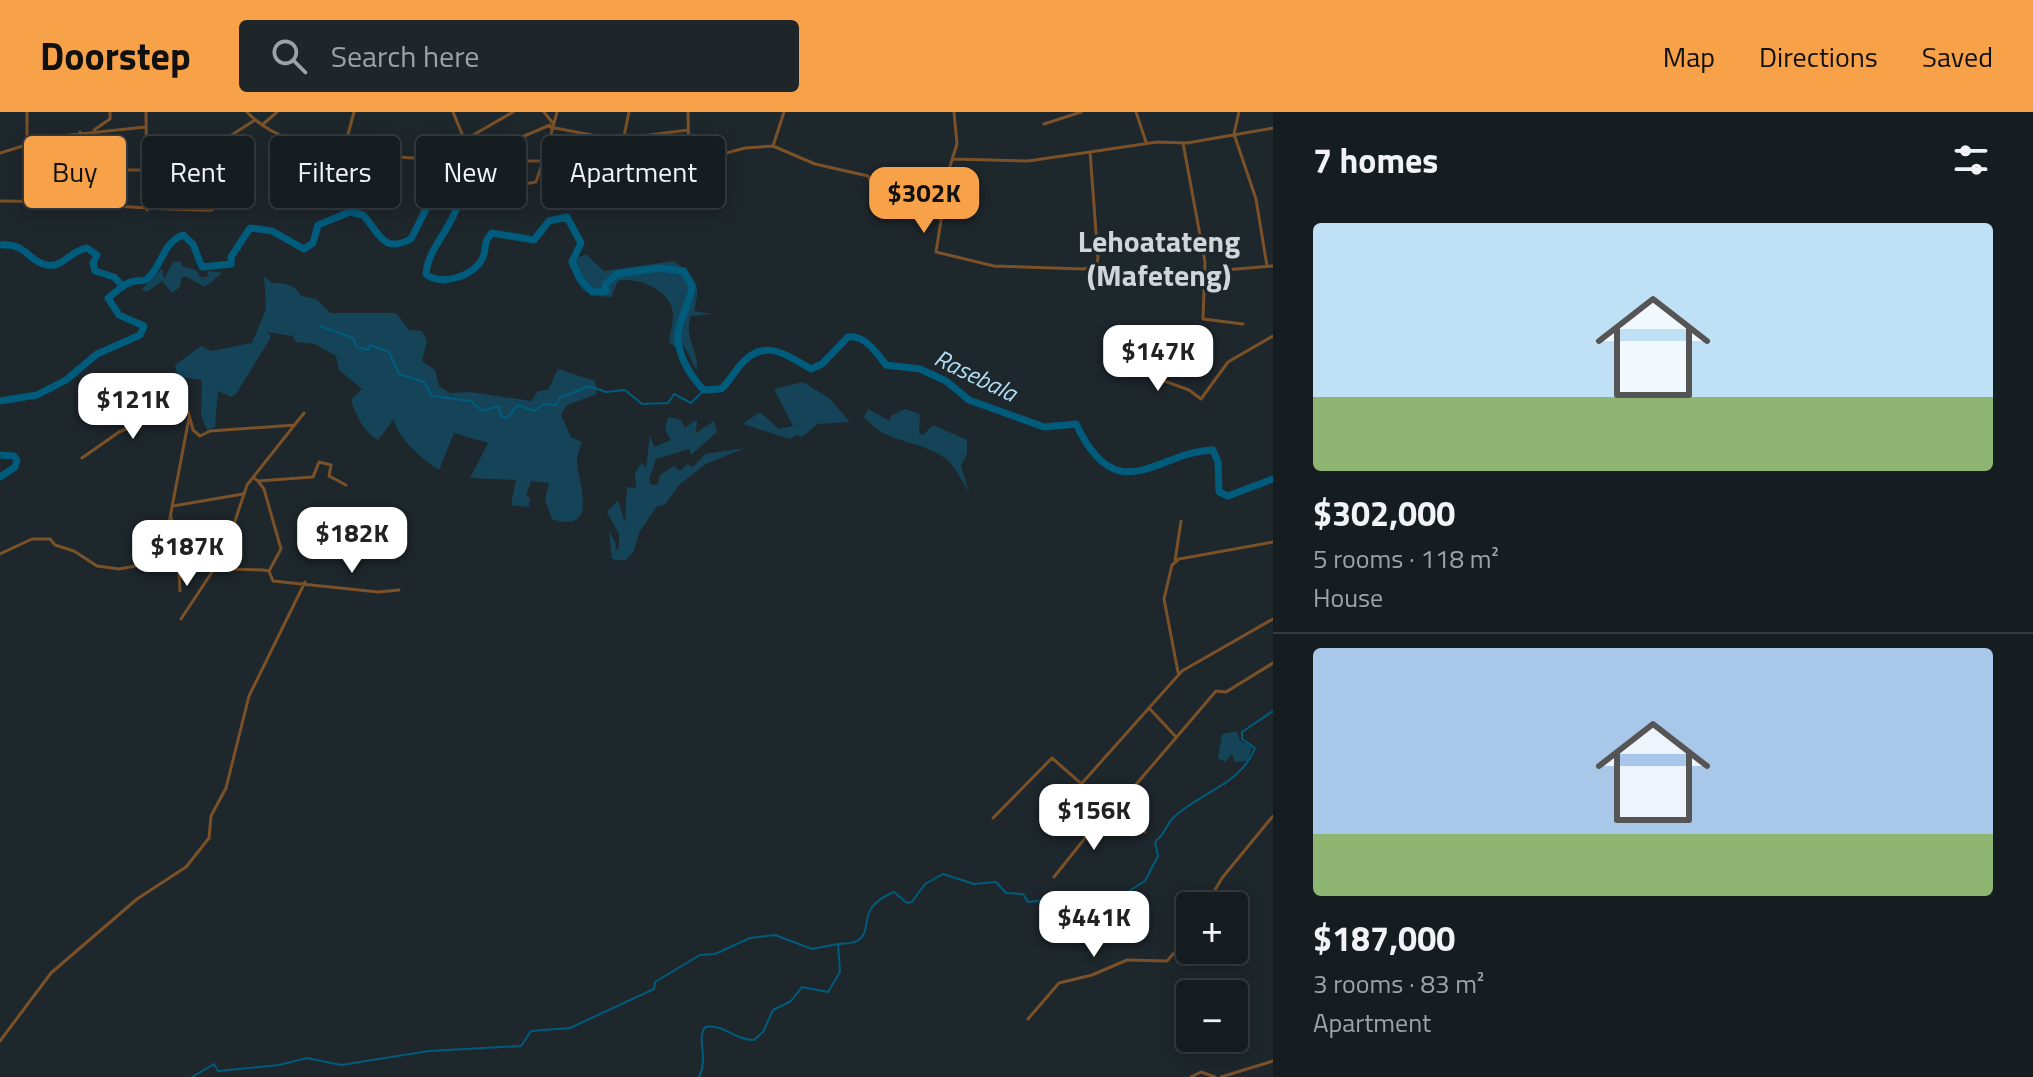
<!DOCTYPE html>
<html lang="en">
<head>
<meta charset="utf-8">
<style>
  :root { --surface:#161d21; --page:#1f262a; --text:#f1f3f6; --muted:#9ea2a5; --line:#353b3f; --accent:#f7a149 }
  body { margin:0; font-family:"Titillium Web",sans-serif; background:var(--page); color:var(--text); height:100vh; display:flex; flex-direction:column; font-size:30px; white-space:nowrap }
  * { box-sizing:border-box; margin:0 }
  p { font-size:26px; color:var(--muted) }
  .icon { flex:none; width:44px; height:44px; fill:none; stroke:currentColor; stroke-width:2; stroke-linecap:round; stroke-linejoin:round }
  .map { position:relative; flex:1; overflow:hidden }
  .details { display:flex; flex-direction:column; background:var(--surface); width:760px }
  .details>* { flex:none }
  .banner { position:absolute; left:24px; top:24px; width:760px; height:72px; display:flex; gap:16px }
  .controls { position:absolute; left:1176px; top:780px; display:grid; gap:16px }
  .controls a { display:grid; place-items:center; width:72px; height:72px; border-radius:8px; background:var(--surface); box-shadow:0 4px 20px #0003,0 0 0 2px var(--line); font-size:40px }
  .price { position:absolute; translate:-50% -68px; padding:0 18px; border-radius:16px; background:#fff; color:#222; font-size:26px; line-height:52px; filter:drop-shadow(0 2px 4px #0008) }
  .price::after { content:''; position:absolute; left:50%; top:48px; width:24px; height:18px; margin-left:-12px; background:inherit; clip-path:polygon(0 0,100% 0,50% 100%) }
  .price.current { background:var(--accent); color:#111 }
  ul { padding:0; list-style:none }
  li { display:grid; align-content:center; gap:16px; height:424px; padding:0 40px }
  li+li { border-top:2px solid var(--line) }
  li span { display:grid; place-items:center; height:248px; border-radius:8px; color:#555 }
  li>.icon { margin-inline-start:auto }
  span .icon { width:144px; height:144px; fill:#fffc; stroke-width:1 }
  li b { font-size:34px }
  h2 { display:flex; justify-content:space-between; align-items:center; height:96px; padding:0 40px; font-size:34px }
  .chip { padding:0 28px; border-radius:8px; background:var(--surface); box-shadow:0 4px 20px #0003,0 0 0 2px var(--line); font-size:28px; line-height:72px }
  .chip.current { background:var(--accent); color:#111 }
  header { display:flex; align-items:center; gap:48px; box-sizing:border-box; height:112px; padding:0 40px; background:var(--accent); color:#111 }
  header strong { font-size:38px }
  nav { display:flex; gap:44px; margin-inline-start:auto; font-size:28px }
  .search { width:560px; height:72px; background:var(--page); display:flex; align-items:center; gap:20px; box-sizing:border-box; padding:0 28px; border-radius:8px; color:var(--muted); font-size:30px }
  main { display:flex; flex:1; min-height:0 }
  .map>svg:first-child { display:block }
</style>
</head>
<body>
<header>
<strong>Doorstep</strong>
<div class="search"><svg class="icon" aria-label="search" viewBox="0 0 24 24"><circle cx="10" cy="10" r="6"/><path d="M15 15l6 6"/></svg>Search here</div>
<nav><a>Map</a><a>Directions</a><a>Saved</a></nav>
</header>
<main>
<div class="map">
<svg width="1273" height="965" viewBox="0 0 1273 965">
  <rect width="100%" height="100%" fill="#1e272c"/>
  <!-- green -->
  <path fill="#154459" d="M 586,142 L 604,159 L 674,149 C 695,167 702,168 694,199 L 712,202 L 691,204 C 683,226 699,238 697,259 L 684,234 L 675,235 L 669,230 C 670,221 673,212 673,203 C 673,179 638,164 618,169 L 611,185 C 582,184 579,177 569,150 Z
    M 180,149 L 182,154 L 196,158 L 200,165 L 207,165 L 208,159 L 222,161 L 205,175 L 185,164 L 181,167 L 180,175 L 172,181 L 162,169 L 147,180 L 142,177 L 162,156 L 164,167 L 173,150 Z
    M 264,164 L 272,171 C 284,171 296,172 301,184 L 316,187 L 331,201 L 396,201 L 409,218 L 422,219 L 427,229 L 422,249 L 435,258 L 439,274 L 450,281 L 470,280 L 531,289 L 538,279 L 548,278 L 558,257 L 595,269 L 597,282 L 567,293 L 561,303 L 571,325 L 582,330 C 580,336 577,344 577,350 C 579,374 599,422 552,407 L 545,388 L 549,371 L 531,369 L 526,384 L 530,386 L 529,395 L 511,393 L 516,368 L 470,366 L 488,331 L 454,321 L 439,358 C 423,348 396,325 394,307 L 378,328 C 363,319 356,304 351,288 L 362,277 L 339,258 L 336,244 L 315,232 L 296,230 L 292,224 L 267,220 L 271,224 L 268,230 L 236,282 L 231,285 L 218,279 L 215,315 L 207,318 L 201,303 L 202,268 L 178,265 L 175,253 L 201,234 L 211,239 L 252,231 L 266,197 Z
    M 803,270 L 829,286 L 850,310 L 818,312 L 802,325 L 796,323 L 790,327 L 743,312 L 760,300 L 779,317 L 793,314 L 774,277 Z
    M 868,297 L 890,309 L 891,304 L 905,297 L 920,302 L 919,321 L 923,323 L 933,313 L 967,328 L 967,342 L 961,354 L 969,380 C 962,370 956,355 947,348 C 921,326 889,335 864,305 Z
    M 668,305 L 681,308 L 685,316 L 697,307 L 696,321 L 714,309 L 717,320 L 691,343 L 689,337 L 656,347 L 649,367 L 651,373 L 658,372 L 660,363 L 674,354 L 680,359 L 687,352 L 693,355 L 705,342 L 745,336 L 706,352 L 679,373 L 665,393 L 657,394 L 639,421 L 634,439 L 625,449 L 612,447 L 609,419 L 616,432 L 615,438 L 619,436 L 619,422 L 607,400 L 618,388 L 625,411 L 627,375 L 636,376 L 635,361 L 642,351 L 646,356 L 650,324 L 654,335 L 671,328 L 665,318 Z
    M 1237,619 L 1240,629 L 1252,634 L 1248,649 L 1235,650 L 1232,642 L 1225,650 L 1218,646 L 1222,622 Z"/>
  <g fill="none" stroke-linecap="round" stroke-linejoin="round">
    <!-- stream -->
    <path stroke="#005c7d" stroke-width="2" d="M 320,214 L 353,226 L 357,235 L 369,238 L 370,233 L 389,240 L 399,262 L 424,270 L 432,284 L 471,289 L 482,299 L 499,294 L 501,304 L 507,306 L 518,293 L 534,299 L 544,292 L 556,293 L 560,286 L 589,274 L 606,280 L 625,278 L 642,292 L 668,291 L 674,282 L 691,291 L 704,278
      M 192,965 L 214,952 L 218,959 L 279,953 L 307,946 L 341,953 L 429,939 L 521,934 L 531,919 L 570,916 L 654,877 L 655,870 L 700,843 L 715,842 L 750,826 L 775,823 L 812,837 L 838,832
      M 699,965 C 709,945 696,929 705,915 C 723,911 736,929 754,928 L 763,920 L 773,898 L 791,889 L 802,875 L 828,880 L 840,860 L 838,832 C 844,831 852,832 857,829 C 875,819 854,796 894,780 L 907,791 L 912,790 L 925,772 L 943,762 L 974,772 L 996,770 L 1006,781 L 1023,782 L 1028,790 L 1056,787 L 1074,795 L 1095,799 L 1109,783 L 1126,781 L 1145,769 L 1158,744 L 1155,730 C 1165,722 1166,713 1174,705 C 1200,680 1241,673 1255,636 L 1242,627 L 1242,620 L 1273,599"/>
    <!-- river -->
    <path stroke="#005c7d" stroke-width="7" d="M 0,133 C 28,131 28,150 47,153 C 63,156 71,138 87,136 L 97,143 L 93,151 L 95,159 L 114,165 L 123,174
      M 0,289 L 37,283 L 66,268 L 97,242 L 140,223 L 144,214 L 119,203 L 108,186 C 115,181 126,169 136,169 C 140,168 143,170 147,167 C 163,153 162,131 183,123 L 193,132 L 202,155 L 231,152 L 231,145 L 250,116 L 272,119 L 304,137 L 313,131 L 318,113 L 350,100 L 363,103 C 380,121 382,142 411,127 L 428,93 L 450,87 L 456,98 C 447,121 428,138 426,162 C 440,175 476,164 483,145 C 487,134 483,130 492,121 L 534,128 L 549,109 L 567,105 L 581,131 L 572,150 L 580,167 L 592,180 L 606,179 L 605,173 L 617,162 L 659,156 L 684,159 L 692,175 C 690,189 684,199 680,212 C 672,235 689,263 704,278 L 721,277 C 729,270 732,263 738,256 C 762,224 785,242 811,257 L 822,252 L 848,225 C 865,223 876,240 886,253 L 920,257 L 946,269 L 969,288 L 1044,315 L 1076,312 C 1118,400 1156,340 1213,338 L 1218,350 L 1219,380 L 1228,384 L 1273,367
      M 0,343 L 14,344 L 17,348 L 15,355 L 0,365"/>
    <!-- street -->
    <path stroke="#7a5128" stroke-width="3" d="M 146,0 L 147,98
      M 247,0 C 271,26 309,34 343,41 L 354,0
      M 453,0 L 472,46 L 550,13
      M 544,0 L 552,10
      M 688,0 L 689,51 L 745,36 L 773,34 L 784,0
      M 1136,0 L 1146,30
      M 1239,0 L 1234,22 L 1256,87 L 1267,154
      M 1044,12 L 1081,0
      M 262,13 L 277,0
      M 550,15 L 623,29 L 629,0
      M 94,18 L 110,7 L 110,0
      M 80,20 L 85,58 L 145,58
      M 45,26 L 51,90
      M 468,26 L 513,0
      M 626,26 L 688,18
      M 27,31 L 27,0
      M 1183,31 L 1205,150 L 1203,207 L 1243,212
      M 773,34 L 815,52 L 868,64 L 879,83 L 939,82 L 943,96 L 936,140 L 994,154 L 1083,157 L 1096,154 L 1098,146 L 1090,40 L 1157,30 L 1187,31 L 1273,16
      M 0,41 L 52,25 L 145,15
      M 343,41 L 413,46 L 467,43 L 479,60 L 519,49 L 540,49 L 545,44 L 557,0
      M 953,47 L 1028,49 L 1090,40
      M 85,58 L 86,90
      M 490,59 L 495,77 L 536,70 L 544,46
      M 941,83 L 957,32 L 954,0
      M 0,89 C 71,89 141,98 212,98 L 215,91 L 206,65 L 208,38 L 255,8
      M 1202,160 L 1273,154
      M 1129,256 L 1189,278 L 1201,287 L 1228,250 L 1273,224
      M 82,346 L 119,320 L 177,295 L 188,299 L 193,318 L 200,324 L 210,319 L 295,313
      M 254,366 L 258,369 L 313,365 L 319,350 L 331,353 L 329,364 L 346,373
      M 258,369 L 264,377 L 281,437 L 269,459
      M 173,394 L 243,382
      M 171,405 L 177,424 L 180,479
      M 0,442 L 32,427 L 50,427 L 55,433 L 74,439 L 97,454 L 119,457 L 135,454 L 165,432 L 189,306
      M 1175,449 L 1181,409
      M 180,456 L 263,458 L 269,459 L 273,469 L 378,480 L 399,478
      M 181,507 L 224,442 L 247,373 L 304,301
      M 1178,560 L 1164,487 L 1172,453 L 1179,447 L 1273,430
      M 1149,596 L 1176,625
      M 1083,670 L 1182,559 L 1273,507
      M 1133,676 L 1216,579 L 1226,580 L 1273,551
      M 993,706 L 1052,646 L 1109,696 L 1145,720
      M 1054,765 L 1109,696
      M 1212,794 L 1215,778 L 1222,766 L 1273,704
      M 1028,907 L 1059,871 L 1092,863 L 1127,848 L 1167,849 L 1190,823
      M 0,929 L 51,861 L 137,787 L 186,755 L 209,726 L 211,704 L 226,676 L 249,584 L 305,470
      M 1191,965 L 1201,960 L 1215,965
      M 1221,965 L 1273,949"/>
  </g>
  <g text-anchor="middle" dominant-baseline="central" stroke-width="6" stroke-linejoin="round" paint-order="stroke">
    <!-- water labels -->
    <g font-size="24" font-style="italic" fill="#b1def6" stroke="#1e272c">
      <text transform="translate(976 263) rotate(26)">Rasebala</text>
    </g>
    <!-- district labels -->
    <g font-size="30" font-weight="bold" fill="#d0d6d9" stroke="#1e272c">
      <text x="1159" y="129">Lehoatateng<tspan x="1159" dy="34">(Mafeteng)</tspan></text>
    </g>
  </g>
</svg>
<div class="controls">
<a>+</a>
<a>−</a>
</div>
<b class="price current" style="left:924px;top:123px">$302K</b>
<b class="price" style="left:1158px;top:281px">$147K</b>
<b class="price" style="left:133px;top:329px">$121K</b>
<b class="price" style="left:352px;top:463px">$182K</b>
<b class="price" style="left:187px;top:476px">$187K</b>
<b class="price" style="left:1094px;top:740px">$156K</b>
<b class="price" style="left:1094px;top:847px">$441K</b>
<div class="banner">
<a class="chip current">Buy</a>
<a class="chip">Rent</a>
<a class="chip">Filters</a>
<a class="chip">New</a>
<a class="chip">Apartment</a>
</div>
</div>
<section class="details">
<h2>7 homes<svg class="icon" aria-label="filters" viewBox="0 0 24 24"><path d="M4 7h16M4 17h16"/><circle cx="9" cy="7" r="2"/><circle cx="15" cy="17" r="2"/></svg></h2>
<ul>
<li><span style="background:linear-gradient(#bfe0f5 70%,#8fb573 0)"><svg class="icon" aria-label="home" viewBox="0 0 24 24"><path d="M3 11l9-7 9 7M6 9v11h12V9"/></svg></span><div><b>$302,000</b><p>5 rooms · 118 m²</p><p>House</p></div></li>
<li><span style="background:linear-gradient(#a9c7e8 75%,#8fb573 0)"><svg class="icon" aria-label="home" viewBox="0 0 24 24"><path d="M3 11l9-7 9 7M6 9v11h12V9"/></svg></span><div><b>$187,000</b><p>3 rooms · 83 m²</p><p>Apartment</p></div></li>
</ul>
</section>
</main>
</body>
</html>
